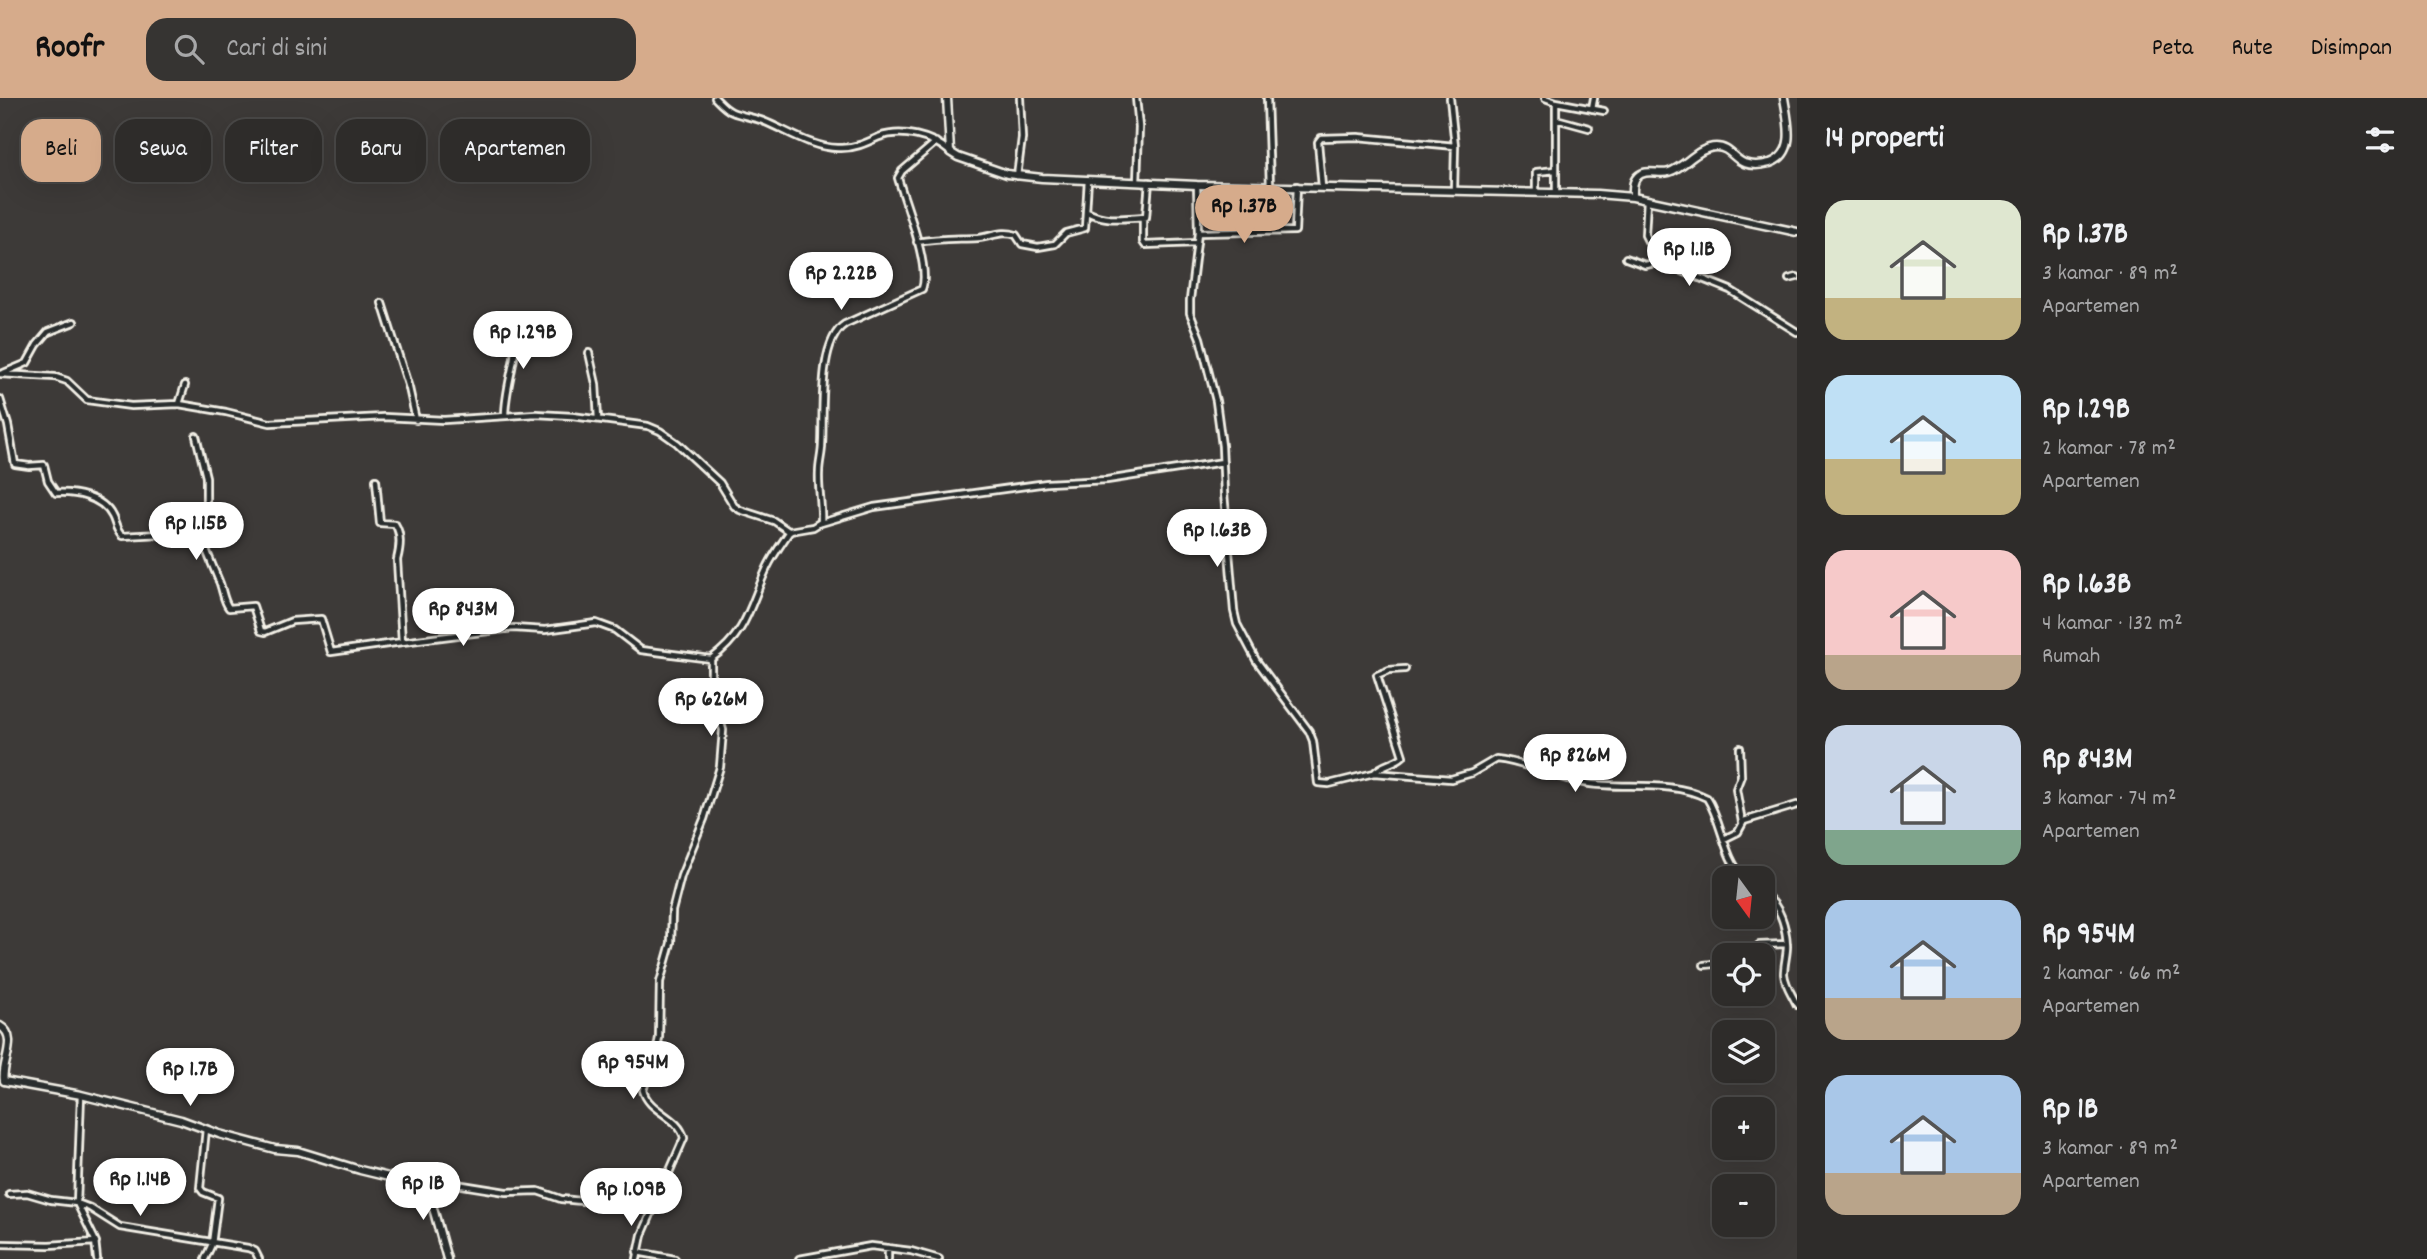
<!DOCTYPE html>
<html lang="id">
<head>
<meta charset="utf-8">
<style>
  :root { --surface:#2e2c2a; --page:#363432; --text:#f1f3f6; --muted:#a7a7a8; --line:#494847; --accent:#d6ab8b }
  body { margin:0; font-family:Dekko,sans-serif; background:var(--page); color:var(--text); height:100vh; display:flex; flex-direction:column; font-size:26px; white-space:nowrap }
  * { box-sizing:border-box; margin:0 }
  p { font-size:23px; color:var(--muted) }
  .icon { flex:none; width:38px; height:38px; fill:none; stroke:currentColor; stroke-width:2; stroke-linecap:round; stroke-linejoin:round }
  .map { position:relative; flex:1; overflow:hidden }
  .side { display:flex; flex-direction:column; background:var(--surface); width:630px }
  .side>* { flex:none }
  .hud { position:absolute; left:21px; top:21px; width:665px; height:63px; display:flex; gap:14px }
  .needle { width:46px; rotate:165deg }
  .buttons { position:absolute; left:1712px; top:768px; display:grid; gap:14px }
  .buttons a { display:grid; place-items:center; width:63px; height:63px; border-radius:14px; background:var(--surface); box-shadow:0 7px 28px #0002,0 0 0 2px var(--line); font-size:35px }
  .price { position:absolute; translate:-50% -60px; padding:0 16px; border-radius:24px; background:#fff; color:#222; font-size:23px; line-height:46px; filter:drop-shadow(0 2px 4px #0008) }
  .price::after { content:''; position:absolute; left:50%; top:42px; width:21px; height:16px; margin-left:-10px; background:inherit; clip-path:polygon(0 0,100% 0,50% 100%) }
  .price.active { background:var(--accent); color:#111 }
  ul { padding:0; list-style:none }
  li { display:flex; align-items:center; gap:21px; height:175px; padding:0 28px }
  li span { display:grid; place-items:center; flex:none; width:196px; height:140px; border-radius:21px; color:#555 }
  li>.icon { margin-inline-start:auto }
  span .icon { width:84px; height:84px; fill:#fffc; stroke-width:1 }
  li b { font-size:30px }
  h2 { display:flex; justify-content:space-between; align-items:center; height:84px; padding:0 28px; font-size:30px }
  .pill { padding:0 24px; border-radius:21px; background:var(--surface); box-shadow:0 7px 28px #0002,0 0 0 2px var(--line); font-size:24px; line-height:63px }
  .pill.active { background:var(--accent); color:#111 }
  header { display:flex; align-items:center; gap:42px; box-sizing:border-box; height:98px; padding:0 35px; background:var(--accent); color:#111 }
  header strong { font-size:33px }
  nav { display:flex; gap:38px; margin-inline-start:auto; font-size:24px }
  .search { width:490px; height:63px; background:var(--page); display:flex; align-items:center; gap:18px; box-sizing:border-box; padding:0 24px; border-radius:21px; color:var(--muted); font-size:26px }
  main { display:flex; flex:1; min-height:0 }
  .map>svg:first-child { display:block }
</style>
</head>
<body>
<header>
<strong>Roofr</strong>
<div class="search"><svg class="icon" aria-label="search" viewBox="0 0 24 24"><circle cx="10" cy="10" r="6"/><path d="M15 15l6 6"/></svg>Cari di sini</div>
<nav><a>Peta</a><a>Rute</a><a>Disimpan</a></nav>
</header>
<main>
<div class="map">
<svg width="1797" height="1161" viewBox="0 0 1797 1161">
  <rect width="100%" height="100%" fill="#3d3a38"/>
  <filter id="ink" filterUnits="userSpaceOnUse"><feTurbulence type="fractalNoise" baseFrequency=".0143" numOctaves="2"/><feDisplacementMap in="SourceGraphic" scale="14" xChannelSelector="R" yChannelSelector="G"/><feConvolveMatrix kernelMatrix="1 2 1 2 8 2 1 2 1" color-interpolation-filters="sRGB"/></filter>
  <g filter="url(#ink)">
    <g fill="none" stroke-linecap="round" stroke-linejoin="round">
      <defs>
        <path id="street" d="M 715,0 C 720,5 725,11 732,14 C 741,18 753,19 763,23 C 786,32 812,50 838,50 C 853,51 866,45 879,39 C 902,31 932,38 950,54
          M 1136,0 L 1139,29 L 1137,84
          M 1267,0 L 1270,88
          M 1450,0 L 1455,48 L 1454,92
          M 1545,0 L 1556,4 L 1556,94
          M 1556,4 L 1604,13
          M 1592,11 L 1594,0
          M 1556,21 L 1589,30
          M 1017,78 L 1022,40 L 1020,0
          M 1197,87 L 1198,135 L 1295,133 L 1297,88
          M 1322,89 L 1318,44 L 1321,40 L 1358,39 L 1455,48
          M 1536,94 L 1536,74 L 1556,72
          M 1647,102 L 1645,137 L 1649,145 L 1675,170 L 1730,192 L 1797,234
          M 1087,114 C 1107,124 1125,120 1146,119 L 1149,84
          M 1143,120 L 1143,144 L 1145,147 L 1197,145
          M 1198,135 L 1190,202 L 1190,215 L 1200,240 L 1216,303 L 1222,348 L 1224,395 L 1234,513 L 1237,526 L 1256,562 L 1309,633 L 1313,643 L 1318,685 L 1329,686 L 1374,675 L 1451,681 L 1472,675 L 1496,661 C 1527,664 1554,680 1584,685 C 1624,692 1669,681 1707,700 C 1723,725 1723,759 1744,780
          M 917,144 C 938,140 956,141 978,140 C 991,139 1002,132 1016,137 L 1022,146 L 1038,149 L 1055,146 L 1066,135 L 1085,130 L 1088,82
          M 1626,160 L 1645,167 L 1666,163
          M 1789,181 L 1797,179
          M 382,205 L 409,290 L 416,322
          M 589,255 L 596,286 L 598,321
          M 0,276 L 55,279 L 67,283 L 87,302 L 131,308 L 179,306 L 226,314 L 270,325 L 384,319 L 444,322 L 536,316 L 572,318 L 648,328 L 660,333 L 677,345 L 720,385 L 734,408 L 740,412 L 774,423 L 790,434
          M 1,276 L 27,265 L 37,247 L 48,234 L 74,224
          M 0,301 L 8,327 L 15,366 L 29,368 L 44,367 L 48,383 L 56,395 C 74,394 102,398 112,418 C 116,425 115,431 122,438 L 200,434 L 206,408 L 206,379 L 196,338
          M 179,306 L 185,287
          M 505,318 C 505,288 518,260 516,230
          M 376,382 L 380,425 L 395,426 C 402,437 400,450 397,462 L 402,544 L 513,530 L 545,532 L 596,525 L 615,532 L 641,552 L 711,561
          M 821,425 L 874,409 L 1047,385 L 1107,382 L 1223,364
          M 200,434 C 205,451 212,466 219,483 C 223,492 223,502 229,510 L 253,508 L 261,533 L 265,534 L 292,523 L 321,521 L 331,554 L 402,544
          M 1740,650 L 1741,678 L 1736,691 L 1742,724
          M 1374,675 C 1383,665 1395,666 1403,658 L 1377,577 L 1389,572 L 1405,571
          M 1724,741 L 1738,734 L 1744,723 L 1797,707
          M 1762,794 C 1779,806 1786,827 1787,848 C 1787,857 1784,866 1784,876 C 1785,887 1792,896 1797,907
          M 1750,858 L 1759,847 L 1787,846
          M 1704,867 L 1724,865
          M 81,997 L 77,1105 L 95,1142 L 97,1161
          M 425,1081 L 506,1094 L 538,1093 L 561,1101 L 582,1103 L 597,1101 L 629,1091 L 656,1107
          M 9,1096 L 27,1095 L 51,1102 L 77,1105 L 90,1110 L 120,1129 L 248,1150 L 255,1153 L 259,1161
          M 0,1146 L 49,1147 L 96,1144
          M 637,1154 L 675,1161
          M 205,1161 L 212,1146 L 218,1100 L 203,1094 L 200,1090 L 206,1031
          M 637,1161 L 642,1137 L 684,1040 C 679,1018 648,1014 643,992 L 656,955 L 659,940 L 660,884 L 671,845 L 672,813 L 681,778 L 704,721 L 720,669 L 723,632 L 711,590 L 711,561 C 748,534 749,509 767,470 C 773,457 782,445 790,433 L 813,429 L 821,424 C 822,407 818,391 819,374 C 819,365 822,356 822,347 C 824,317 817,244 845,226 L 922,191 C 931,169 905,105 898,80 L 902,73 L 936,44
          M 799,1161 L 871,1148 L 911,1153 L 939,1161
          M 888,1161 L 888,1150"/>
        <path id="secondary" d="M 947,0 L 950,54 L 958,59 L 1007,76 L 1042,80 L 1197,87 L 1597,96 L 1633,99 L 1797,134
          M 1633,99 C 1633,93 1632,84 1637,79 C 1645,70 1659,77 1669,74 C 1685,69 1698,49 1716,49 C 1729,49 1733,60 1744,65 C 1752,68 1762,67 1770,65 C 1797,56 1788,24 1784,0
          M 0,928 C 20,939 0,967 4,983 L 81,997 L 181,1022 L 219,1036 L 275,1051 L 298,1053 L 360,1072 L 393,1080 L 425,1081 L 447,1161"/>
      </defs>
      <!-- street casing -->
      <use href="#street" stroke="#f4f1e8" stroke-width="10"/>
      <!-- secondary casing -->
      <use href="#secondary" stroke="#f4f1e8" stroke-width="11"/>
      <!-- street -->
      <use href="#street" stroke="#2a2d2e" stroke-width="4.5"/>
      <!-- secondary -->
      <use href="#secondary" stroke="#2a2d2e" stroke-width="6"/>
    </g>
  </g>
</svg>
<div class="buttons">
<a><svg class="needle" viewBox="-14 -14 28 28"><path d="M0-13l5 13h-10z" fill="#e53935"/><path d="M0 13l5-13h-10z" fill="#a7a7a8"/></svg></a>
<a><svg class="icon" aria-label="locate" viewBox="0 0 24 24"><circle cx="12" cy="12" r="6"/><path d="M12 2v4M12 18v4M2 12h4M18 12h4"/></svg></a>
<a><svg class="icon" aria-label="layers" viewBox="0 0 24 24"><path d="M12 4l9 5-9 5-9-5zM3 14l9 5 9-5"/></svg></a>
<a>+</a>
<a>−</a>
</div>
<b class="price active" style="left:1244px;top:147px">Rp 1.37B</b>
<b class="price" style="left:1689px;top:190px">Rp 1.1B</b>
<b class="price" style="left:841px;top:214px">Rp 2.22B</b>
<b class="price" style="left:523px;top:273px">Rp 1.29B</b>
<b class="price" style="left:196px;top:464px">Rp 1.15B</b>
<b class="price" style="left:1217px;top:471px">Rp 1.63B</b>
<b class="price" style="left:463px;top:550px">Rp 843M</b>
<b class="price" style="left:711px;top:640px">Rp 626M</b>
<b class="price" style="left:1575px;top:696px">Rp 826M</b>
<b class="price" style="left:633px;top:1003px">Rp 954M</b>
<b class="price" style="left:190px;top:1010px">Rp 1.7B</b>
<b class="price" style="left:140px;top:1120px">Rp 1.14B</b>
<b class="price" style="left:423px;top:1124px">Rp 1B</b>
<b class="price" style="left:631px;top:1130px">Rp 1.09B</b>
<div class="hud">
<a class="pill active">Beli</a>
<a class="pill">Sewa</a>
<a class="pill">Filter</a>
<a class="pill">Baru</a>
<a class="pill">Apartemen</a>
</div>
</div>
<section class="side">
<h2>14 properti<svg class="icon" aria-label="filters" viewBox="0 0 24 24"><path d="M4 7h16M4 17h16"/><circle cx="9" cy="7" r="2"/><circle cx="15" cy="17" r="2"/></svg></h2>
<ul>
<li><span style="background:linear-gradient(#dfe7d0 70%,#c2b280 0)"><svg class="icon" aria-label="home" viewBox="0 0 24 24"><path d="M3 11l9-7 9 7M6 9v11h12V9"/></svg></span><div><b>Rp 1.37B</b><p>3 kamar · 89 m²</p><p>Apartemen</p></div></li>
<li><span style="background:linear-gradient(#bfe0f5 60%,#c2b280 0)"><svg class="icon" aria-label="home" viewBox="0 0 24 24"><path d="M3 11l9-7 9 7M6 9v11h12V9"/></svg></span><div><b>Rp 1.29B</b><p>2 kamar · 78 m²</p><p>Apartemen</p></div></li>
<li><span style="background:linear-gradient(#f6c9c9 75%,#b9a48a 0)"><svg class="icon" aria-label="home" viewBox="0 0 24 24"><path d="M3 11l9-7 9 7M6 9v11h12V9"/></svg></span><div><b>Rp 1.63B</b><p>4 kamar · 132 m²</p><p>Rumah</p></div></li>
<li><span style="background:linear-gradient(#c9d6e8 75%,#7fa58c 0)"><svg class="icon" aria-label="home" viewBox="0 0 24 24"><path d="M3 11l9-7 9 7M6 9v11h12V9"/></svg></span><div><b>Rp 843M</b><p>3 kamar · 74 m²</p><p>Apartemen</p></div></li>
<li><span style="background:linear-gradient(#a9c7e8 70%,#b9a48a 0)"><svg class="icon" aria-label="home" viewBox="0 0 24 24"><path d="M3 11l9-7 9 7M6 9v11h12V9"/></svg></span><div><b>Rp 954M</b><p>2 kamar · 66 m²</p><p>Apartemen</p></div></li>
<li><span style="background:linear-gradient(#a9c7e8 70%,#b9a48a 0)"><svg class="icon" aria-label="home" viewBox="0 0 24 24"><path d="M3 11l9-7 9 7M6 9v11h12V9"/></svg></span><div><b>Rp 1B</b><p>3 kamar · 89 m²</p><p>Apartemen</p></div></li>
</ul>
</section>
</main>
</body>
</html>
